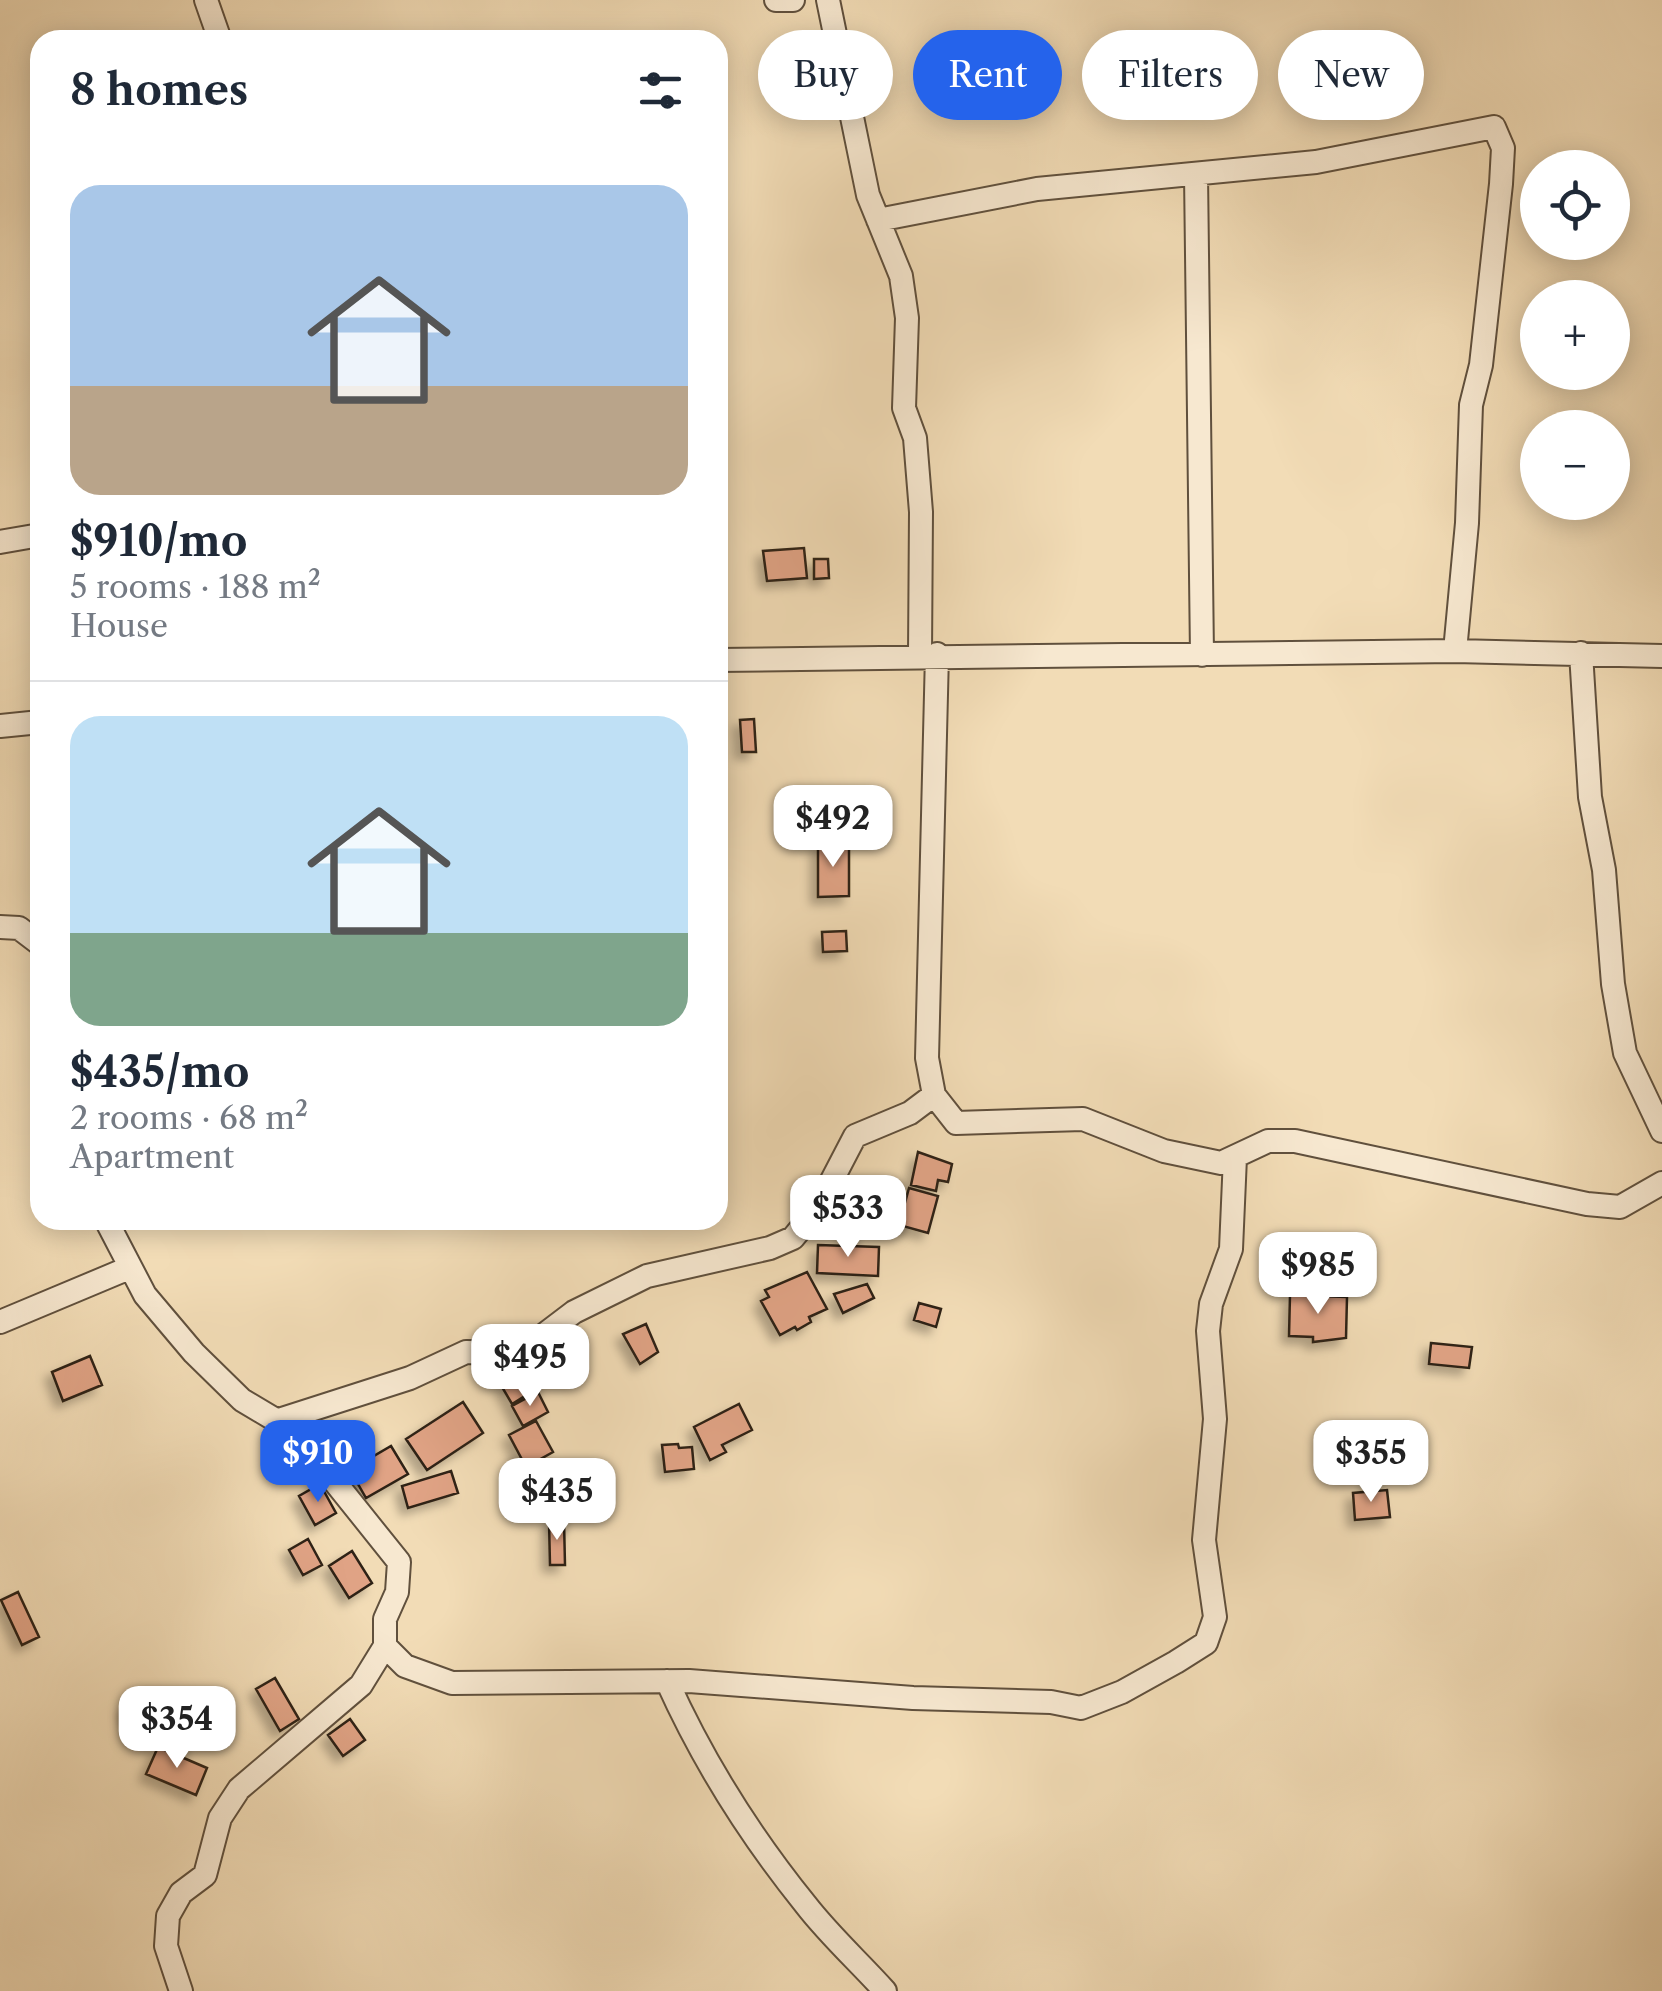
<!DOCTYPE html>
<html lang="en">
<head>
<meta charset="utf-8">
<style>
  :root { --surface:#fff; --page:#f6f6f7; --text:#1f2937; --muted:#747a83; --line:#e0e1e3; --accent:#2563eb }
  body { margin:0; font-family:"Libre Caslon Text",serif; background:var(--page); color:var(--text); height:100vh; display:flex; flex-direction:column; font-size:38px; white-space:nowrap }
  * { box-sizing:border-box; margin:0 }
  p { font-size:32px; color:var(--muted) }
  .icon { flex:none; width:55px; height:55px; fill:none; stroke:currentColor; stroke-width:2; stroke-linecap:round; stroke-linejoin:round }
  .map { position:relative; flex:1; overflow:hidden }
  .drawer { position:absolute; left:30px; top:30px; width:698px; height:1200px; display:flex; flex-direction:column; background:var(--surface); border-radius:30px; box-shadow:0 5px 25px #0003 }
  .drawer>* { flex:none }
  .banner { position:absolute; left:758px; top:30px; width:752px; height:90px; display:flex; gap:20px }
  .buttons { position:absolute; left:1520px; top:150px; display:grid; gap:20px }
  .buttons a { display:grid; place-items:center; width:110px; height:110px; border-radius:50%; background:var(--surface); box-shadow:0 5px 25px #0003; font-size:50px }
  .price { position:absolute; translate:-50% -85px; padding:0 22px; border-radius:20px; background:#fff; color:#222; font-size:32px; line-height:65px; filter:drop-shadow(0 2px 5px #0008) }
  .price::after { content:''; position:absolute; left:50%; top:60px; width:30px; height:22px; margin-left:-15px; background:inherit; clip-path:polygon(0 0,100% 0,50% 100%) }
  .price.active { background:var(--accent); color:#fff }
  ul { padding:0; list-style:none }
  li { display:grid; align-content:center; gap:20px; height:530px; padding:0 40px }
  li+li { border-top:2px solid var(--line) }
  li span { display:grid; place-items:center; height:310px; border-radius:30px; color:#555 }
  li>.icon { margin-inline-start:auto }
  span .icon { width:180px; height:180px; fill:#fffc; stroke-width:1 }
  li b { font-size:42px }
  h2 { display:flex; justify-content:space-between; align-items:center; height:120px; padding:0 40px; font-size:42px }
  .tag { padding:0 35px; border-radius:45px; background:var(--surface); box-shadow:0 5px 25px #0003; font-size:35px; line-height:90px }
  .tag.active { background:var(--accent); color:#fff }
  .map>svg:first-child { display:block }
</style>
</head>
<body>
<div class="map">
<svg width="1662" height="1991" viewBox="0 0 1662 1991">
  <defs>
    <filter id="shadow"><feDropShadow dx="-7" dy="7" stdDeviation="5" flood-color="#0004"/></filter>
  </defs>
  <rect width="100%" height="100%" fill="#f2dcb6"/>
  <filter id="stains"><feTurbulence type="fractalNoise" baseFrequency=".002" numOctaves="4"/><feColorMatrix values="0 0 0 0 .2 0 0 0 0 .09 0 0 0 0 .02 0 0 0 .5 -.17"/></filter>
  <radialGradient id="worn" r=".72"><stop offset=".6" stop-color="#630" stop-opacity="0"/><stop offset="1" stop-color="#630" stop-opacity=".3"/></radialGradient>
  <!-- building -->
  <path fill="#e0a385" stroke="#2f2215" stroke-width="2.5" filter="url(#shadow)" d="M 804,548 L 807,578 L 767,581 L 763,551 Z
    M 814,559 L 828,559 L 829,578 L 814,579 Z
    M 754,719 L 756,752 L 742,752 L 740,720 Z
    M 818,844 L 849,844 L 849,896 L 818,897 Z
    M 846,931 L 847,951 L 823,952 L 822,932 Z
    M 918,1152 L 952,1164 L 948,1182 L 938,1180 L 936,1191 L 911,1185 Z
    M 909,1188 L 938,1196 L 928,1233 L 899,1225 Z
    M 818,1245 L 879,1247 L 878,1276 L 817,1273 Z
    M 807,1272 L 827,1309 L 809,1317 L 811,1322 L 797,1330 L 795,1327 L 780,1335 L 761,1301 L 769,1297 L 765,1290 Z
    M 867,1284 L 874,1298 L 843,1313 L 834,1294 Z
    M 1290,1295 L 1347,1297 L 1346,1338 L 1313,1342 L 1313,1337 L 1289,1336 Z
    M 919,1303 L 941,1309 L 936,1327 L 914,1320 Z
    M 646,1324 L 658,1352 L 640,1364 L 623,1334 Z
    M 1431,1343 L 1472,1347 L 1469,1368 L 1429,1364 Z
    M 90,1356 L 102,1385 L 63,1401 L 52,1372 Z
    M 526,1372 L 536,1389 L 512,1404 L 502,1387 Z
    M 538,1392 L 548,1412 L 523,1426 L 512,1406 Z
    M 463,1402 L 483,1433 L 427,1470 L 406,1439 Z
    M 739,1404 L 752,1430 L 722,1445 L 726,1452 L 710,1460 L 694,1427 Z
    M 536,1421 L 553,1452 L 526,1467 L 509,1435 Z
    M 678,1444 L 679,1448 L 692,1447 L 694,1469 L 665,1472 L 662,1445 Z
    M 391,1446 L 408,1474 L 366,1498 L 350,1470 Z
    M 451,1471 L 458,1493 L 408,1508 L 402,1486 Z
    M 320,1484 L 336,1513 L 315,1525 L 299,1496 Z
    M 1387,1490 L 1390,1517 L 1355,1520 L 1353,1493 Z
    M 549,1521 L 564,1521 L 565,1565 L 550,1565 Z
    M 308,1539 L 322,1565 L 303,1575 L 289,1550 Z
    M 352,1551 L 372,1583 L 349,1598 L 329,1566 Z
    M 18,1592 L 39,1637 L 22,1645 L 1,1600 Z
    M 275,1678 L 299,1719 L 280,1731 L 256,1689 Z
    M 148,1698 L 159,1724 L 135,1734 L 124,1708 Z
    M 350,1719 L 365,1740 L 343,1756 L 328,1735 Z
    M 158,1747 L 207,1768 L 196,1795 L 146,1774 Z"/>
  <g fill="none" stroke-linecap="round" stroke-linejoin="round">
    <defs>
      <path id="street" d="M 206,0 L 220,40
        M 776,0 L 793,0
        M 828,0 L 868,195 L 901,276 L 907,318 L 904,408 L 915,438 L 921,512 L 920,654
        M 1196,174 L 1202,655
        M 878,220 L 1037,189 L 1316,162 L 1494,127 L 1503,148 L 1501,184 L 1481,365 L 1471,405 L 1467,523 L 1455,651
        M 0,542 L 40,535
        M 1581,653 L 1590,797 L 1604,870 L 1613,984 L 1625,1053 L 1662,1131
        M 937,654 L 927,1058 L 934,1095 L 956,1123 L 1083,1119 L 1164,1151 L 1221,1163 L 1268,1141 L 1295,1141 L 1587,1204 L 1620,1207 L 1662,1183
        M 718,660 L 1455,651 L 1662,656
        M 0,726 L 40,722
        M 0,927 L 19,928 L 40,944
        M 106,1220 L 145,1295 L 194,1353 L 242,1400 L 294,1431 L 399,1562 L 397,1592 L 385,1619 L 385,1646 L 361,1685 L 239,1789 L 220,1818 L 205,1875 L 181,1893 L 168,1916 L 166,1946 L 181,1991
        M 0,1322 L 129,1268
        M 276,1421 L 410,1378 L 466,1352 L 520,1353 L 574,1312 L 647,1276 L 770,1248 L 793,1238 L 817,1209 L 855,1136 L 910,1113 L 934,1095
        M 385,1646 L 405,1666 L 452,1683 L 689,1681 L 913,1698 L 1051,1702 L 1081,1708 L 1122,1692 L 1176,1662 L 1206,1643 L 1215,1617 L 1204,1540 L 1215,1419 L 1208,1331 L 1211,1304 L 1231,1249 L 1235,1157
        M 667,1681 C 703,1761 751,1837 806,1905 C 830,1936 859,1962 885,1991"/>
    </defs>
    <!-- street casing -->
    <use href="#street" stroke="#60503d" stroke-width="26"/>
    <!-- street -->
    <use href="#street" stroke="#f7e8d0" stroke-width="22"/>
  </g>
  <rect width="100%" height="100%" filter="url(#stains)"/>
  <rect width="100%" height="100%" fill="url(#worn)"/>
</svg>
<div class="buttons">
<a><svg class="icon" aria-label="locate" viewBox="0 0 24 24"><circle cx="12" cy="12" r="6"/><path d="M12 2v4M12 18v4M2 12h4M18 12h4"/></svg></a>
<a>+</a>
<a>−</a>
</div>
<b class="price" style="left:833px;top:870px">$492</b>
<b class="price" style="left:848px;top:1260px">$533</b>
<b class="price" style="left:1318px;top:1317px">$985</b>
<b class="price" style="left:530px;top:1409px">$495</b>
<b class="price active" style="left:318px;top:1505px">$910</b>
<b class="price" style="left:1371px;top:1505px">$355</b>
<b class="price" style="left:557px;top:1543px">$435</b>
<b class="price" style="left:177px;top:1771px">$354</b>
<div class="banner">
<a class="tag">Buy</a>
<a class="tag active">Rent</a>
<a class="tag">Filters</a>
<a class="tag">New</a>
</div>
<section class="drawer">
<h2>8 homes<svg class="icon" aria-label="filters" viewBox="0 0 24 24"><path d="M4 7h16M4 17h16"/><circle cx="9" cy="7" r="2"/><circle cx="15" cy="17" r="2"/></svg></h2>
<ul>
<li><span style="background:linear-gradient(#a9c7e8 65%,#b9a48a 0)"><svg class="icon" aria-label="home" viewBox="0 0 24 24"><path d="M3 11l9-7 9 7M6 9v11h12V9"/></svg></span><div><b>$910/mo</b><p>5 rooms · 188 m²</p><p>House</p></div></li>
<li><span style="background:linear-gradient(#bfe0f5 70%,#7fa58c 0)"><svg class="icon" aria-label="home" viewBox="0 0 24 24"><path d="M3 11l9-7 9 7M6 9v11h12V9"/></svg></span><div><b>$435/mo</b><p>2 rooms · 68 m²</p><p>Apartment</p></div></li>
</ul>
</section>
</div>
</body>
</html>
